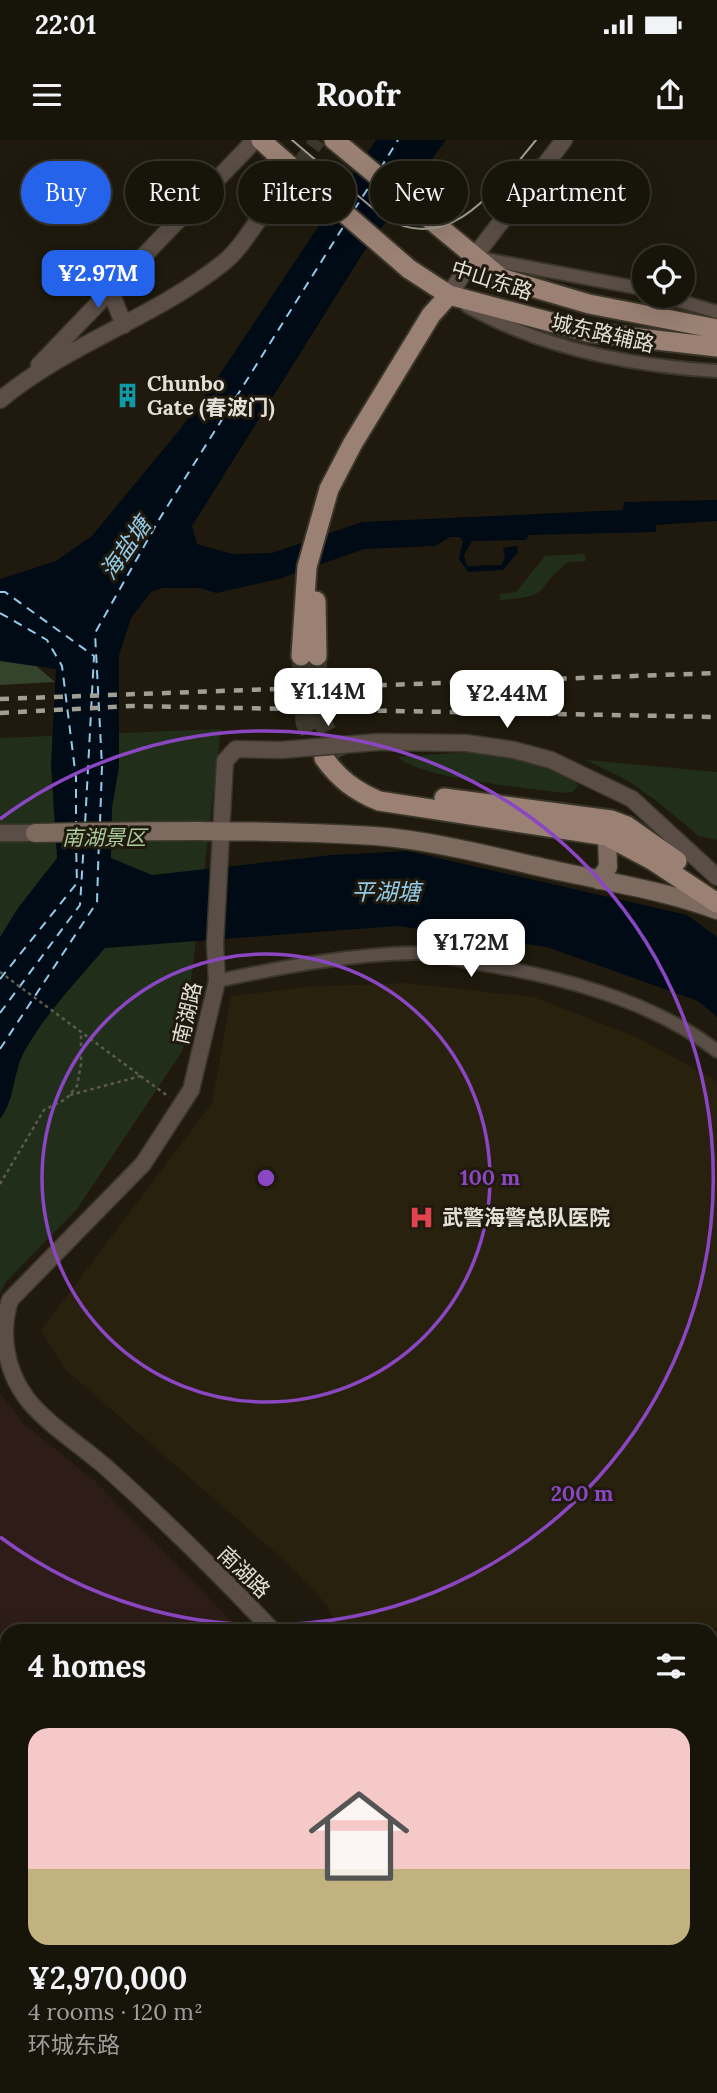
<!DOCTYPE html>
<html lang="en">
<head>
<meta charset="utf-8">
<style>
  :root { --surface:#17140a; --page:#201d13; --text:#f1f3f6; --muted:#9e9e9c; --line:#36332b; --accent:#2563eb }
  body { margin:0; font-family:Lora,"Noto Sans SC",serif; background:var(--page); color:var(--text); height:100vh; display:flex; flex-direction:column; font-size:26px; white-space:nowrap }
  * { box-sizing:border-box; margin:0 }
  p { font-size:23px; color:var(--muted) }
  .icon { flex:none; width:38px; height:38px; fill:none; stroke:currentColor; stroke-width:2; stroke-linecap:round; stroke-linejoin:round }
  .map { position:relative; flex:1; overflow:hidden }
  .side { position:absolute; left:0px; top:1484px; width:718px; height:469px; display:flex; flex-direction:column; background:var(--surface); border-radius:21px 21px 0 0; box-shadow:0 7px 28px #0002,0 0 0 2px var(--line) }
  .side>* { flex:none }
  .banner { position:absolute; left:21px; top:21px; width:676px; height:63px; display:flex; gap:14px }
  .fabs { position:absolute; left:632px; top:105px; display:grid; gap:14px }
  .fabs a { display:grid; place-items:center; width:63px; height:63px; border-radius:50%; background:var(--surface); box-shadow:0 7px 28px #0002,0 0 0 2px var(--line); font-size:35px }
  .price { position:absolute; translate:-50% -60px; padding:0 16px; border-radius:14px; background:#fff; color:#222; font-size:23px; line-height:46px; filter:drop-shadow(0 2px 4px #0008) }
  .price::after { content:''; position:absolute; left:50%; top:42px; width:21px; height:16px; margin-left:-10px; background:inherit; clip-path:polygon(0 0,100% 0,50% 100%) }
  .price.current { background:var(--accent); color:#fff }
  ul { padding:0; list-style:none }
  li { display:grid; align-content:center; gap:14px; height:371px; padding:0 28px }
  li+li { border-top:2px solid var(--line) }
  li span { display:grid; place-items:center; height:217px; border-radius:21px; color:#555 }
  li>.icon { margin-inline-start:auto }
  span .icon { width:126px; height:126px; fill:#fffc; stroke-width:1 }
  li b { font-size:30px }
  h2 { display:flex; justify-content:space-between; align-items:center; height:84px; padding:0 28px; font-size:30px }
  .tag { padding:0 24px; border-radius:32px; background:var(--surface); box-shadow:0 7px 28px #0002,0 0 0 2px var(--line); font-size:24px; line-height:63px }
  .tag.current { background:var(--accent); color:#fff }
  .status { display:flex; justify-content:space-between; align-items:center; height:49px; padding:0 35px; background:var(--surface); direction:ltr }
  .status svg { height:19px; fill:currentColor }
  header { display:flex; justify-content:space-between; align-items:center; height:91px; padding:0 28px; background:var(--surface); font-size:32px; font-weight:700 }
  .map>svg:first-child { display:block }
</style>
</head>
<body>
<div class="status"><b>22:01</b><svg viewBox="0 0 49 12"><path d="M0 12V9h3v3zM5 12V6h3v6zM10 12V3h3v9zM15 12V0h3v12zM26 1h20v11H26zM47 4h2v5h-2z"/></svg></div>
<header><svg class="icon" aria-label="menu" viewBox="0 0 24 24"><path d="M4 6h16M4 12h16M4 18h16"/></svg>Roofr<svg class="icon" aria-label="share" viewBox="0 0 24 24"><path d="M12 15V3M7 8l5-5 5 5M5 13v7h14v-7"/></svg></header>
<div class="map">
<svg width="717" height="1953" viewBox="0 0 717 1953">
  <rect width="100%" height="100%" fill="#1f1a0d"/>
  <!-- commercial -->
  <path fill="#2e1c18" d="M 0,1253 L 24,1284 L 96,1342 L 241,1491 L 7,1491 L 7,1946 L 357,1946 L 356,1953 L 0,1953 Z"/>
  <!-- built -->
  <path fill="#28210d" d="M 405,843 L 534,857 L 638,898 L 717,941 L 717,1486 L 711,1492 L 339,1491 L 327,1465 L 284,1420 L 65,1229 L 41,1190 L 212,963 L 231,856 L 304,847 Z"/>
  <!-- green -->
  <path fill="#212f1a" d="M 585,414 L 586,421 L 568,422 C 532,451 554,456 500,460 L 500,454 L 516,452 L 545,416 Z
    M 221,589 L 183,910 L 77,1069 L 5,1143 L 0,1154 L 0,598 Z
    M 469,612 C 500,618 559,619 578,645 L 573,652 L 565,653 C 529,648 421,639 398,617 Z
    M 586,620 L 717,632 L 717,700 L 699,696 L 658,662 L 627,640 Z"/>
  <!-- forest -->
  <path fill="#33432c" d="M 0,513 L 21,513 L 55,542 L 0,545 Z"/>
  <!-- water -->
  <path fill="#000b15" d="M 376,0 L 446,0 L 363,113 L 192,386 L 197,404 L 232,414 L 272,413 L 362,382 L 623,370 L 624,362 L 717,360 L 717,381 L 656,385 L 656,392 L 529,395 L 526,400 L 472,401 L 464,415 L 467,426 L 501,425 L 505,418 L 503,408 L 517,406 L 518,412 L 503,430 L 468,432 L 459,419 L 463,401 L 460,397 L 450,397 L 435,406 L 364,409 L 279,439 L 216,453 L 200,448 L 163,448 L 151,452 L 131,478 L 119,515 L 119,627 L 112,668 L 111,718 L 152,735 L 332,715 L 407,711 L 687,775 L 717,797 L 717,877 L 698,861 L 547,807 L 397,786 L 105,808 C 77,841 45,874 24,912 C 13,933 15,960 0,979 L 0,797 L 18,768 L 57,718 L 51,625 L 56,529 L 0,521 L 0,439 L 56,421 L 92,396 L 181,288 L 224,228 Z
    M 711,1814 L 717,1821 L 717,1953 L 693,1953 L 684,1946 L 710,1946 Z"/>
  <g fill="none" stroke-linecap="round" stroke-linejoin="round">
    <!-- ferry -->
    <path stroke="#93cbeb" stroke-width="2" stroke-dasharray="9 7" stroke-linecap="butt" d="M 380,29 L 398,0
      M 354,70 L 372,42
      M 0,452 L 5,452 L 94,516 L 85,685
      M 0,473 L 47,500 L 62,526 L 76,638 L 76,685
      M 100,683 L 102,626 L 95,493 L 160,378 L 345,84
      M 0,839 L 77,743 L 76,701
      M 0,873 L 80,765 L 84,701
      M 0,909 L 97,762 L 99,699"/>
    <!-- tertiary-tunnel -->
    <path stroke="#3c382b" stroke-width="16" stroke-dasharray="16 8" stroke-linecap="butt" d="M 269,65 L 318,0"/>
    <!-- primary-tunnel -->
    <path stroke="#3c382b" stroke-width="19" stroke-dasharray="19 10" stroke-linecap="butt" d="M 301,516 L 305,583 L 324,618
      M 317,516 L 320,577 L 340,618"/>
    <defs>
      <path id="minor" d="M 479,118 L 644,149
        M 663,156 L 717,172
        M 467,166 C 541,208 633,226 717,231
        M 217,841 C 282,827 350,814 417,813 C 434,813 453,819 469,822 C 553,835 649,858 717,911"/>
      <path id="tertiary" d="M 113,149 L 112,155 L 124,185
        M 449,155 L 474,117 L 564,0
        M 39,225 L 255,0
        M 0,260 C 67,204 154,178 223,123 C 241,109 255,83 269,65
        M 378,602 L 466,603 L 514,610 L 551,620 L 632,659 L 717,737
        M 0,693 L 35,693
        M 273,1491 C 221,1436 166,1381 109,1330 C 84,1307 44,1283 25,1256 C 5,1228 0,1192 10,1160 L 143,1024 L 191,950 L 217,841 L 215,804 L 225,621 L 236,609 L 281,610
        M 373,1953 L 373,1946"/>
      <path id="secondary" d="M 35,693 C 148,691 263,689 375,696 C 440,701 505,720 568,733 C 618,744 669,752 717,770
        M 599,740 L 608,727 L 607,696"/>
      <path id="primary" d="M 261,0 L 274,12
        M 334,0 L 501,138 L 589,164 L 717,189
        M 409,129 L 449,155 L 588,192 L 717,207
        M 316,461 L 317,516
        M 301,516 L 307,427 L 329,349 L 353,303 L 431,175 L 449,155
        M 324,618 C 339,639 355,651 379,661 L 607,696 L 652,720 L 717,763
        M 444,658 L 611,680 L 627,686 L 677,721"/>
    </defs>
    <!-- minor casing -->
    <use href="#minor" stroke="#3a3629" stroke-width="16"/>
    <!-- tertiary casing -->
    <use href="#tertiary" stroke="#3a3629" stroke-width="19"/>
    <!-- secondary casing -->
    <use href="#secondary" stroke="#3a3629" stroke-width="21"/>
    <!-- primary casing -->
    <use href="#primary" stroke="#3a3629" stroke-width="23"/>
    <!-- path -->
    <path stroke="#5e5a4e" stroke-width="2.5" stroke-dasharray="3.5 3.5" stroke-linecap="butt" d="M 0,832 L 169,957
      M 70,955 L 141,936
      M 0,1044 L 44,970 L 66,959 L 77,946 L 81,924 L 81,892"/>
    <!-- minor -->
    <use href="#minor" stroke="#5a4e47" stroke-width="12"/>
    <!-- tertiary -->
    <use href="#tertiary" stroke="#5a4e47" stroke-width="16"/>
    <!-- secondary -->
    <use href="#secondary" stroke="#7e6b60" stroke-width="18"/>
    <!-- primary -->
    <use href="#primary" stroke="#9a8174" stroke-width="19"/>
    <!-- tram -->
    <path stroke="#a19e93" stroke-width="2" d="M 292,0 L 382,76 C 450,119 498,46 536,0"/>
    <!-- rail -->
    <path stroke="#a19e93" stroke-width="4.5" stroke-dasharray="9 9" stroke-linecap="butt" d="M 0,559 L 717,533
      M 0,573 L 130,566 L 717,577"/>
    <defs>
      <path id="tertiary-bridge" d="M 281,610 L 378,602"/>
      <path id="primary-bridge" d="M 274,12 L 409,129"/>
    </defs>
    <!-- tertiary-bridge casing -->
    <use href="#tertiary-bridge" stroke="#3a3629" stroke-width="19" stroke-linecap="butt"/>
    <!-- primary-bridge casing -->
    <use href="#primary-bridge" stroke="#3a3629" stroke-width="23" stroke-linecap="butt"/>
    <!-- tertiary-bridge -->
    <use href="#tertiary-bridge" stroke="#5a4e47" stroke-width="16"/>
    <!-- primary-bridge -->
    <use href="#primary-bridge" stroke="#9a8174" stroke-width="19"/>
  </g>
  <!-- distance rings -->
  <g fill="none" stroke="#8b47c3" stroke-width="3.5">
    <circle cx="266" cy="1038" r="224"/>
    <path d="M0 679A447 447 0 1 1 0 1397"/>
  </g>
  <!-- icons -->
  <defs>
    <symbol id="building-bare" viewBox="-9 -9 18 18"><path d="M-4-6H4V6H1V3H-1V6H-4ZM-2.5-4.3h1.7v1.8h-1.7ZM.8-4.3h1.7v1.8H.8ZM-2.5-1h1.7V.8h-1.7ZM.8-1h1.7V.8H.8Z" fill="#0f9aa8" stroke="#1f1a0d" stroke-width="2.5" paint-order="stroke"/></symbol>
    <symbol id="hospital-bare" viewBox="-9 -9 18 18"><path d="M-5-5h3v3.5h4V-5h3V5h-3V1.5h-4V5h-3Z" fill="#e0444e" stroke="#1f1a0d" stroke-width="2.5" paint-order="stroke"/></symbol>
  </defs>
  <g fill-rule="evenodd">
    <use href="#building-bare" x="110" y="238" width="35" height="35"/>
    <use href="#hospital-bare" x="404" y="1060" width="35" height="35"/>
  </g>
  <g text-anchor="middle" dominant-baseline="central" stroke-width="6" stroke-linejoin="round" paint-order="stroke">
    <!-- street labels -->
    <g font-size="21" fill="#e3e0d7" stroke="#1f1a0d">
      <text transform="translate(492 140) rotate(18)">中山东路</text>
      <text transform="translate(603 193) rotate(13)">城东路辅路</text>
      <text transform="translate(187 873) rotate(-77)">南湖路</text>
      <text transform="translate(244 1432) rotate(44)">南湖路</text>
    </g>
    <!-- poi labels -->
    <g font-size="21" font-weight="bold" fill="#e3e0d7" stroke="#1f1a0d" text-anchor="start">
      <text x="147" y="243">Chunbo<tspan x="147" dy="24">Gate (春波门)</tspan></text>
      <text x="442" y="1077">武警海警总队医院</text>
    </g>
    <!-- park labels -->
    <g font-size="21" font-style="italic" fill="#aaca9b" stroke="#1f1a0d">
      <text x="104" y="697">南湖景区</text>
    </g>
    <!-- water labels -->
    <g font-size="23" font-style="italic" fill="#93cbeb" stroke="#1f1a0d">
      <text transform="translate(125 408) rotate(-55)">海盐塘</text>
      <text x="386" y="751">平湖塘</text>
    </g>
  </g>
  <circle cx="266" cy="1038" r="10" fill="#8b47c3" stroke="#1f1a0d" stroke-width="3.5"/>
  <g font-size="21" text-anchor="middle" font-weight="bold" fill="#8b47c3" stroke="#1f1a0d" stroke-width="6" stroke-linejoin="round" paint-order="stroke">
    <text x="490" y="1045">100 m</text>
    <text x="582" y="1361">200 m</text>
  </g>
</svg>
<div class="fabs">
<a><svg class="icon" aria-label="locate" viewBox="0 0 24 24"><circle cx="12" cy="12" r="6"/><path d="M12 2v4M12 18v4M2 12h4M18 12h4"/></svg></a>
</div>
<b class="price current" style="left:98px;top:170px">¥2.97M</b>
<b class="price" style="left:328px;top:588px">¥1.14M</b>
<b class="price" style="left:507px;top:590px">¥2.44M</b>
<b class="price" style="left:471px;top:839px">¥1.72M</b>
<div class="banner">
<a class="tag current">Buy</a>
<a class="tag">Rent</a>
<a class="tag">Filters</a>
<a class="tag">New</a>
<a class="tag">Apartment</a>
</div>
<section class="side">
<h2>4 homes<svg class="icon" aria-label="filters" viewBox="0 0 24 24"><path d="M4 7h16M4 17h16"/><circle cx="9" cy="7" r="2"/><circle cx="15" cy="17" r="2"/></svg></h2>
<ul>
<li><span style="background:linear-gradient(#f6c9c9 65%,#c2b280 0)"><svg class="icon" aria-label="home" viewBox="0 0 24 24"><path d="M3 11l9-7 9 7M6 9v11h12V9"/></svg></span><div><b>¥2,970,000</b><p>4 rooms · 120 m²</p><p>环城东路</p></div></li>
</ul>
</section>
</div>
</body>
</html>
